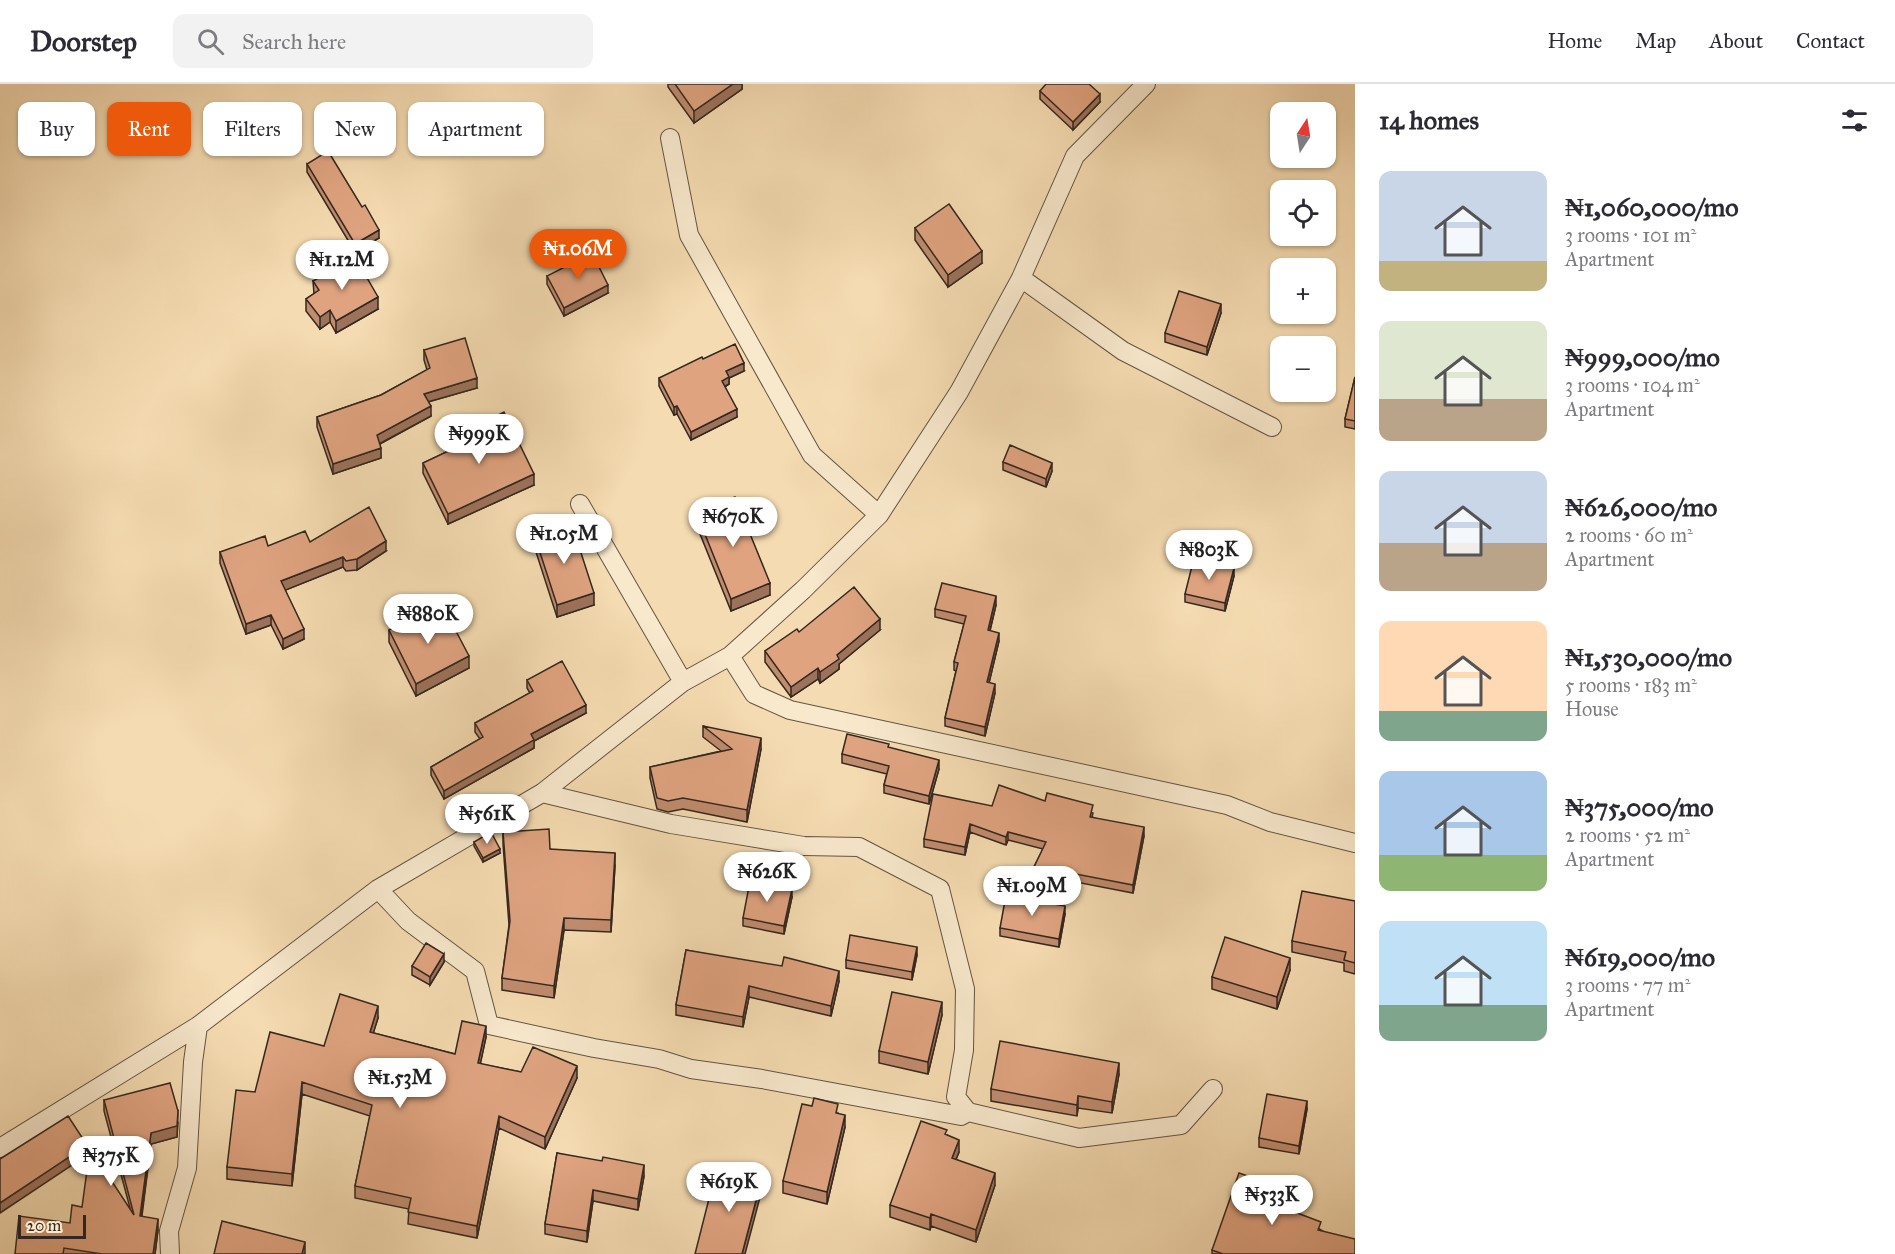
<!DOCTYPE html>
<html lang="en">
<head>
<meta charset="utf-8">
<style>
  :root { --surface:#fff; --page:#f2f2f3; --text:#2b2b33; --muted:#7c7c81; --line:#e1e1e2; --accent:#ea580c }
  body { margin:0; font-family:"IM FELL Great Primer",serif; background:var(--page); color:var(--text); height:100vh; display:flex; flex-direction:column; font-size:22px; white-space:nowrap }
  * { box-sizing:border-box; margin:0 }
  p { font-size:20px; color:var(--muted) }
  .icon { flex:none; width:33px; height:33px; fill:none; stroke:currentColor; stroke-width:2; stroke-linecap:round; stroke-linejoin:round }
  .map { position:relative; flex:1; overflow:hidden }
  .sheet { display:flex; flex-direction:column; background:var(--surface); width:540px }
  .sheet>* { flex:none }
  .guide { position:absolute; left:18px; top:18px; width:570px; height:54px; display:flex; gap:12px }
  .needle { width:39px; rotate:12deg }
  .fabs { position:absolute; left:1270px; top:18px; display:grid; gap:12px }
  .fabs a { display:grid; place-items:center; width:66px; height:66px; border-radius:12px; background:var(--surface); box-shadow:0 2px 4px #0004; font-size:30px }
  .scale { position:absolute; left:18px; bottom:15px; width:68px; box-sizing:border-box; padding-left:6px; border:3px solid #33271f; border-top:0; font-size:16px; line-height:21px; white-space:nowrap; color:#33271f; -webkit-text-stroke:4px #f8e8cc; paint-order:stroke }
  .price { position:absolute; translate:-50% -51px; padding:0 14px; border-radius:21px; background:#fff; color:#222; font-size:20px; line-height:39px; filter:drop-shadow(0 2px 3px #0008) }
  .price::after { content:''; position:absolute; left:50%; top:36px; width:18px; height:14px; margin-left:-9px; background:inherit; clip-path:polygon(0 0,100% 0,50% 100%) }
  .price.on { background:var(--accent); color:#fff }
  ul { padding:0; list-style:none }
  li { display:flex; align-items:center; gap:18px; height:150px; padding:0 24px }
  li span { display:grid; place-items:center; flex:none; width:168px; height:120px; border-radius:12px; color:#555 }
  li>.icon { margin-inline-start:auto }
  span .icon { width:72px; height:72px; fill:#fffc; stroke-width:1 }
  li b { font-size:26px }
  h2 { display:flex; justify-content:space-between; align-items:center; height:72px; padding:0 24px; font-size:26px }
  .pill { padding:0 21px; border-radius:12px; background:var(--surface); box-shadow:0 2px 4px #0004; font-size:21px; line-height:54px }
  .pill.on { background:var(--accent); color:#fff }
  header { display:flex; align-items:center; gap:36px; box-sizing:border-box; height:84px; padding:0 30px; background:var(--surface); border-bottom:2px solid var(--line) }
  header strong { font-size:28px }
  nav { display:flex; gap:33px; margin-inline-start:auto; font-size:21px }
  .search { width:420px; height:54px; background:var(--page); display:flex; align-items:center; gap:15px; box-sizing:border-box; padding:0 21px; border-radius:12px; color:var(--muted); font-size:22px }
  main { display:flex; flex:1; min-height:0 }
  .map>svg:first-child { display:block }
</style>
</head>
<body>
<header>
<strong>Doorstep</strong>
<div class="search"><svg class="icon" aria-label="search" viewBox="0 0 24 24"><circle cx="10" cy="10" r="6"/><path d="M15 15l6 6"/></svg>Search here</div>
<nav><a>Home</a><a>Map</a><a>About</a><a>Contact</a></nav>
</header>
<main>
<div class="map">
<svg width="1355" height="1170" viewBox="0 0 1355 1170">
  <rect width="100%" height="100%" fill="#f5dbb1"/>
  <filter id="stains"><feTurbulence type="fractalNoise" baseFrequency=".00333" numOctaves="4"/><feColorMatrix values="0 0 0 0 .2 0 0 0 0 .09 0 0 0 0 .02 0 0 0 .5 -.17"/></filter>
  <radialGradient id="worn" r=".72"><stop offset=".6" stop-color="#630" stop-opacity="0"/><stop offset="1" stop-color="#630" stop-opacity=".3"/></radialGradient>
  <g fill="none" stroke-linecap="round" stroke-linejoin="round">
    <defs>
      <path id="street" d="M 670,54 L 689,151 L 812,371 L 879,431
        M 1021,194 L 1123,267 L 1272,343
        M 580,420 L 683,598
        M 730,572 L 754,610 L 790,626 L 1227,721 L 1270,738 L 1355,759
        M 542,709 L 671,740 L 804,762 L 859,763 L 940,805 L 965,905 L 964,966 L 956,1013 L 968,1028 L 1079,1054 L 1181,1041 L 1213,1005
        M 378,805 L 408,837 L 475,887 L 489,941 L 594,964 L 659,975 L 691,985 L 762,995 L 961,1032 L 968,1028
        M 0,1064 L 198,942 L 378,805 L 542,709 L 683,598 L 730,572 L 803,506 L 879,431 L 959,308 L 1021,194 L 1075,72 L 1146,0
        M 170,1170 L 169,1147 L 187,1084 L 193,978 L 198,942"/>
    </defs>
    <!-- street casing -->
    <use href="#street" stroke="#645444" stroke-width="20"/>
    <!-- street -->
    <use href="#street" stroke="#f8e8cc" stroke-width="18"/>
  </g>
  <!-- wall -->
  <path fill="#c08c6e" stroke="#33271f" stroke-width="1.5" d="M 668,0 L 742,0 L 742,5 L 694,39 L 668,3 Z
    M 1040,7 L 1100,18 L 1073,46 L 1040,15 Z
    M 307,80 L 379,154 L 355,168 L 307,88 Z
    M 915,144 L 982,179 L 948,203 L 915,156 Z
    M 547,192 L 608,209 L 564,232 L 547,200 Z
    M 313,197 L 378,225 L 336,249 L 330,238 L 320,245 L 306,227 L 306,215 L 314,210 Z
    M 1221,229 L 1207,271 L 1165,258 L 1165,249 Z
    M 424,266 L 477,304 L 428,318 L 431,332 L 380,360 L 381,374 L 333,390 L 317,343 L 317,333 L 381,311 L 427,286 L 424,276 Z
    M 703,275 L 744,287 L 729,294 L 729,300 L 725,303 L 737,333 L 691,356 L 677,330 L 674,331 L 659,302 L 659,294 Z
    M 1355,293 L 1355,345 L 1345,343 L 1345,335 Z
    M 471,345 L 534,401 L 448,440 L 423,389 L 423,379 L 472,356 Z
    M 1003,378 L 1052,387 L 1046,403 L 1003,386 Z
    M 696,428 L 770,511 L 731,527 L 696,440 Z
    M 535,453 L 594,521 L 557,533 L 535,465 Z
    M 310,458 L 386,467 L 357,486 L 346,487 L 343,483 L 285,506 L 304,555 L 283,565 L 271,541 L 246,550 L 220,479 L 220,468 L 268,462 Z
    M 1234,492 L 1225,527 L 1185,518 L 1185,510 Z
    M 996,521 L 990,547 L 999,557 L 989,599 L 995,609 L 985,652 L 945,642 L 945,634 L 956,587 L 954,586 L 954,578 L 964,540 L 935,533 L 935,525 Z
    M 436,539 L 469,584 L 416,612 L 389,558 L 389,546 Z
    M 880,546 L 839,580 L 839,585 L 820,599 L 818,595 L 791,613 L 765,578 L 765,567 L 799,548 Z
    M 527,596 L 586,629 L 534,657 L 534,664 L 444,715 L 431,691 L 431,683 L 480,655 L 475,648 L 475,639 L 530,609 L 527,604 Z
    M 703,642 L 761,665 L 747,738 L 683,725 L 668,728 L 657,725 L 650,694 L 650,683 L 721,667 L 703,653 Z
    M 889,664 L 939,685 L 929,720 L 884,709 L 884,701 L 887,690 L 842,679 L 842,670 Z
    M 1045,717 L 1093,729 L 1092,733 L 1144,752 L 1133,809 L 1071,797 L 1068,810 L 1033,793 L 1033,785 L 1043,765 L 1008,756 L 1006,761 L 970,748 L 965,771 L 924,763 L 924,755 L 992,722 Z
    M 503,748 L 550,765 L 615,781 L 611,848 L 564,846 L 554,914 L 502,906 L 502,894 L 509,841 L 503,760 Z
    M 474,758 L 500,769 L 483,778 L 474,762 Z
    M 792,813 L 784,850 L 743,842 L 743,834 Z
    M 1355,817 L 1355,890 L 1344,887 L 1344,879 L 1292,868 L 1292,857 Z
    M 1065,830 L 1059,863 L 1000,852 L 1000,844 Z
    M 686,866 L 839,897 L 831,932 L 749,913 L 743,943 L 676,931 L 676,921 Z
    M 917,871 L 912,896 L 846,884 L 846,876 Z
    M 444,878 L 430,901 L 412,891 L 412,882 Z
    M 1290,886 L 1277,925 L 1212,905 L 1212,893 Z
    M 942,931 L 928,990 L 879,979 L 879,967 Z
    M 378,934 L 373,949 L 455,970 L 486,953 L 480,980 L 521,988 L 577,994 L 545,1065 L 499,1044 L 477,1154 L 408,1140 L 409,1125 L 355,1114 L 355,1102 L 370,1032 L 302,1010 L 292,1102 L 227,1095 L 227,1083 L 255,1008 L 324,962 Z
    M 1119,990 L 1112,1029 L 1078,1024 L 1077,1032 L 991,1017 L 991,1005 Z
    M 104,1016 L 178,1038 L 177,1053 L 151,1060 L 142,1132 L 158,1146 L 155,1170 L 15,1170 L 70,1139 L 82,1123 L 130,1124 L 104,1027 Z
    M 1307,1025 L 1299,1070 L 1259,1063 L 1259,1054 Z
    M 838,1029 L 845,1043 L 827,1120 L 783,1109 L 783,1097 Z
    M 947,1051 L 959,1068 L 956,1075 L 995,1101 L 976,1158 L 931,1142 L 930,1146 L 890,1133 L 890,1121 Z
    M 557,1069 L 644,1092 L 638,1126 L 593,1117 L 587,1158 L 545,1150 L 545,1140 Z
    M 1282,1114 L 1280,1122 L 1321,1146 L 1355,1170 L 1212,1170 L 1212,1166 Z"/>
  <!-- shaded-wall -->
  <path fill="#9c725a" stroke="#33271f" stroke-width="1.5" d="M 733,0 L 742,0 L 742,5 L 694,39 L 694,27 Z
    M 1100,10 L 1100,18 L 1073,46 L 1073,38 Z
    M 379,146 L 379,154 L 355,168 L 355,160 Z
    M 982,167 L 982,179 L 948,203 L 948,191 Z
    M 608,201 L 608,209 L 564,232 L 564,224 Z
    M 378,213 L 378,225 L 336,249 L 336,237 Z
    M 1221,220 L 1221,229 L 1207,271 L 1207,263 Z
    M 330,226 L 330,238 L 320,245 L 320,233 Z
    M 744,279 L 744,287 L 729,294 L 729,300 L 722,304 L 722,297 L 726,287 Z
    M 477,294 L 477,304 L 424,319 L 424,310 Z
    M 431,322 L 431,332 L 377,361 L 377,351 Z
    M 677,322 L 677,330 L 674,331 L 674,323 Z
    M 737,325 L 737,333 L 691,356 L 691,348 Z
    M 381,364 L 381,374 L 333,390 L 333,380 Z
    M 1052,379 L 1052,387 L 1046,403 L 1046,395 Z
    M 534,390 L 534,401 L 448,440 L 448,430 Z
    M 386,457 L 386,467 L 357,486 L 357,475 Z
    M 343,473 L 343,483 L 281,508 L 281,497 Z
    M 1234,484 L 1234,492 L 1225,527 L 1225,519 Z
    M 770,499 L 770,511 L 731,527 L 731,515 Z
    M 594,509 L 594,521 L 557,533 L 557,521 Z
    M 996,512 L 996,521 L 988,554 L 988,546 Z
    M 271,531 L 271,541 L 246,550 L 246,540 Z
    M 880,535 L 880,546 L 839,580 L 839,585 L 820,599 L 820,588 L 837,571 Z
    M 304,545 L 304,555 L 283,565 L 283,555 Z
    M 999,549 L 999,557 L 987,607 L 987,598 Z
    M 469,572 L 469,584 L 416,612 L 416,600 Z
    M 818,584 L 818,595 L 791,613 L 791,603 Z
    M 995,600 L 995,609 L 985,652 L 985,643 Z
    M 586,621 L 586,629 L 534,657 L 534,664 L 444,715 L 444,707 L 531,650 Z
    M 761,654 L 761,665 L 747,738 L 747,726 Z
    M 939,676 L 939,685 L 929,720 L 929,712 Z
    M 970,740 L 970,748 L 965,771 L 965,763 Z
    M 1144,743 L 1144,752 L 1133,809 L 1133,801 Z
    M 1008,748 L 1008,756 L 1006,761 L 1006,753 Z
    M 500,765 L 500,769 L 483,778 L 483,774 Z
    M 615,769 L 615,781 L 611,848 L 611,836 Z
    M 1071,789 L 1071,797 L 1068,810 L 1068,802 Z
    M 792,805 L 792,813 L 784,850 L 784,842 Z
    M 1065,822 L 1065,830 L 1059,863 L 1059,855 Z
    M 564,834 L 564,846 L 554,914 L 554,902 Z
    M 917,863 L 917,871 L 912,896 L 912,888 Z
    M 444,870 L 444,878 L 430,901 L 430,893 Z
    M 1290,874 L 1290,886 L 1277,925 L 1277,913 Z
    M 839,887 L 839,897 L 831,932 L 831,922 Z
    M 749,902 L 749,913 L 743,943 L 743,933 Z
    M 942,918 L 942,931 L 928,990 L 928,978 Z
    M 378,922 L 378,934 L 370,960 L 370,948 Z
    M 486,942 L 486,953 L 478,991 L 478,979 Z
    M 1119,979 L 1119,990 L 1112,1029 L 1112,1018 Z
    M 577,982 L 577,994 L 545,1065 L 545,1053 Z
    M 302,998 L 302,1010 L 292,1102 L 292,1090 Z
    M 1078,1012 L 1078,1024 L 1077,1032 L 1077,1021 Z
    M 1307,1017 L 1307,1025 L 1299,1070 L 1299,1062 Z
    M 178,1027 L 177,1053 L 151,1060 L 140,1143 L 140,1132 L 151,1049 Z
    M 845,1031 L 845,1043 L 827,1120 L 827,1108 Z
    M 499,1032 L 499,1044 L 477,1154 L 477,1142 Z
    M 959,1056 L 959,1068 L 952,1086 L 952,1074 Z
    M 87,1061 L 87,1071 L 0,1129 L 0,1119 Z
    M 644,1081 L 644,1092 L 638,1126 L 638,1115 Z
    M 995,1089 L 995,1101 L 976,1158 L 976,1146 Z
    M 763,1090 L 763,1102 L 745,1170 L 742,1170 Z
    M 1282,1104 L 1282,1114 L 1276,1131 L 1276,1121 Z
    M 593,1106 L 593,1117 L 587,1158 L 587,1147 Z
    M 931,1130 L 931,1142 L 930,1146 L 930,1134 Z
    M 158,1135 L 158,1146 L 155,1170 L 153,1170 Z
    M 305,1158 L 305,1170 L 302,1170 Z"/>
  <!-- building -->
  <path fill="#dfa380" stroke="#33271f" stroke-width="1.5" d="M 675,0 L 733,0 L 694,27 Z
    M 1046,0 L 1089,0 L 1100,10 L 1073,38 L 1040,7 Z
    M 328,67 L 362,123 L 365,121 L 379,146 L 355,160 L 307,80 Z
    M 949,120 L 982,167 L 948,191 L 915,144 Z
    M 592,169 L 608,201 L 564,224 L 547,192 Z
    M 355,173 L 378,213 L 336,237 L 330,226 L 320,233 L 306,215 L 319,206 L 313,197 Z
    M 1179,207 L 1221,220 L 1207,263 L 1165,249 Z
    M 465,254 L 477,294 L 424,310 L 431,322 L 377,351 L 381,364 L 333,380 L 317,333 L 381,311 L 430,284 L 424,266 Z
    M 735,260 L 744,279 L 726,287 L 729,293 L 722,297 L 737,325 L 691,348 L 677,322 L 674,323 L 659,294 L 702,273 L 703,275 Z
    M 1355,293 L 1355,337 L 1345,335 Z
    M 504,328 L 534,390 L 448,430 L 423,379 L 476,354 L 471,345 Z
    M 1010,361 L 1052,379 L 1046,395 L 1003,378 Z
    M 735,413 L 770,499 L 731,515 L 696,428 Z
    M 369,423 L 386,457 L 357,475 L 346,477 L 343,473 L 281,497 L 304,545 L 283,555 L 271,531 L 246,540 L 220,468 L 265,452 L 268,462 L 305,447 L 310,458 Z
    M 572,441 L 594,509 L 557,521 L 535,453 Z
    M 1194,474 L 1234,484 L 1225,519 L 1185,510 Z
    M 942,499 L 996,512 L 988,546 L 999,549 L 987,598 L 995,600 L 985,643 L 945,634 L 958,579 L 954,578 L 966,532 L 935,525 Z
    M 854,503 L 880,535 L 837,571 L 839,575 L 820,588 L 818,584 L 791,603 L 765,567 L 797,545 L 799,548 Z
    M 428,525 L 436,539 L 448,532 L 469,572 L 416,600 L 389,546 Z
    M 562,577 L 586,621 L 531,650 L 534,656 L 444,707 L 431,683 L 483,653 L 475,639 L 533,607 L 527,596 Z
    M 703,642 L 761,654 L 747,726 L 683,714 L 668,717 L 657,714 L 650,683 L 732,665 Z
    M 847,650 L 889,660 L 888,663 L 939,676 L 929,712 L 884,701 L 889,682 L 842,670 Z
    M 999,701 L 1045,717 L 1047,709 L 1093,721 L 1090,733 L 1144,743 L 1133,801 L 1071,789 L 1068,802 L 1033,785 L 1046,758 L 1008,748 L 1006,753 L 970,740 L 965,763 L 924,755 L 933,710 L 992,722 Z
    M 549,745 L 550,765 L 615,769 L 611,836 L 564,834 L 554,902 L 502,894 L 510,837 L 503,748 Z
    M 491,748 L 500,765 L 483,774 L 474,758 Z
    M 750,797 L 792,805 L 784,842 L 743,834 Z
    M 1302,807 L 1355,817 L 1355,879 L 1344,876 L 1346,868 L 1292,857 Z
    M 1006,811 L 1065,822 L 1059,855 L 1000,844 Z
    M 850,851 L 917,863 L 912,888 L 846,876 Z
    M 1225,853 L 1290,874 L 1277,913 L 1212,893 Z
    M 426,859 L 444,870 L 430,893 L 412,882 Z
    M 686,866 L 782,882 L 784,873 L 839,887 L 831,922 L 749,902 L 743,933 L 676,921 Z
    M 892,908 L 942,918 L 928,978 L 879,967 Z
    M 340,910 L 378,922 L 370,948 L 455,970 L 462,937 L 486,942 L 478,979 L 521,988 L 533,963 L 577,982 L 545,1053 L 499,1032 L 477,1142 L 408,1128 L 411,1114 L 355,1102 L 372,1021 L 302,998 L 292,1090 L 227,1083 L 236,1006 L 255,1008 L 270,948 L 324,962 Z
    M 1000,957 L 1119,979 L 1112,1018 L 1078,1012 L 1077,1021 L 991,1005 Z
    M 170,999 L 178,1027 L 177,1042 L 151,1049 L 140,1132 L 158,1135 L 153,1170 L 102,1170 L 64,1164 L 63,1170 L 15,1170 L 19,1132 L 70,1139 L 72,1121 L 82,1123 L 90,1064 L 134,1131 L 104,1016 Z
    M 1267,1010 L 1307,1017 L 1299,1062 L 1259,1054 Z
    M 814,1014 L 838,1020 L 836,1029 L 845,1031 L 827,1108 L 783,1097 L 802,1020 L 812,1022 Z
    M 68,1032 L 87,1061 L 0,1119 L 0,1075 Z
    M 921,1037 L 947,1046 L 945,1050 L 959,1056 L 952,1074 L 995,1089 L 976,1146 L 931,1130 L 930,1134 L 890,1121 Z
    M 557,1069 L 602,1077 L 603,1073 L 644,1081 L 638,1115 L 593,1106 L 587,1147 L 545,1140 Z
    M 736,1083 L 763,1090 L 742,1170 L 695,1170 L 716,1087 L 734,1092 Z
    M 1239,1089 L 1282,1104 L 1276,1121 L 1321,1138 L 1318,1146 L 1355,1155 L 1355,1170 L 1223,1170 L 1212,1166 Z
    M 222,1137 L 305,1158 L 302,1170 L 214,1170 Z"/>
  <rect width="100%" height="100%" filter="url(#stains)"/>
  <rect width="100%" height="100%" fill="url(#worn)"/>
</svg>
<div class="fabs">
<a><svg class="needle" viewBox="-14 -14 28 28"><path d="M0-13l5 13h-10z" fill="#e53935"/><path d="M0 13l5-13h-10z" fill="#7c7c81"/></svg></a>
<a><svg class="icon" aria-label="locate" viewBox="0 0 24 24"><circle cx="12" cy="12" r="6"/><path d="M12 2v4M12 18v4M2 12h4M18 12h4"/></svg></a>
<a>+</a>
<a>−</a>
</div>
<div class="scale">20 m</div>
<b class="price on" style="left:578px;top:196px">₦1.06M</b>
<b class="price" style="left:342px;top:207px">₦1.12M</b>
<b class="price" style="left:479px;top:381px">₦999K</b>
<b class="price" style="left:733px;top:464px">₦670K</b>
<b class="price" style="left:564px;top:481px">₦1.05M</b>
<b class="price" style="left:1209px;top:497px">₦803K</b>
<b class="price" style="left:428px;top:561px">₦880K</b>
<b class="price" style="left:487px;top:761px">₦561K</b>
<b class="price" style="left:767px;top:819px">₦626K</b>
<b class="price" style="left:1032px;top:833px">₦1.09M</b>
<b class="price" style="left:400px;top:1025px">₦1.53M</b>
<b class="price" style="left:111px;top:1103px">₦375K</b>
<b class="price" style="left:729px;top:1129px">₦619K</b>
<b class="price" style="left:1272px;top:1142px">₦533K</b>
<div class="guide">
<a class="pill">Buy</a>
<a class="pill on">Rent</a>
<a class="pill">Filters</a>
<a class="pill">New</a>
<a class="pill">Apartment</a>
</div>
</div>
<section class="sheet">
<h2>14 homes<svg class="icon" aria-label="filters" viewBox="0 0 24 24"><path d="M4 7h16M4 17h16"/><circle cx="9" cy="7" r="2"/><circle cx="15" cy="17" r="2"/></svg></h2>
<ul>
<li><span style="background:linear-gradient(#c9d6e8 75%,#c2b280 0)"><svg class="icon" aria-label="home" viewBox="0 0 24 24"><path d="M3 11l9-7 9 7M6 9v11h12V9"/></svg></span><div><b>₦1,060,000/mo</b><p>3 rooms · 101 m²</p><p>Apartment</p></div></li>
<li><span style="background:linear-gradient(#dfe7d0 65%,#b9a48a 0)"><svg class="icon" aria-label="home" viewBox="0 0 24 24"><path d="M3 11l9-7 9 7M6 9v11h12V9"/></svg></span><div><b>₦999,000/mo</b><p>3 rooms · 104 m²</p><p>Apartment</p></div></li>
<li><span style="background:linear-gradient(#c9d6e8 60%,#b9a48a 0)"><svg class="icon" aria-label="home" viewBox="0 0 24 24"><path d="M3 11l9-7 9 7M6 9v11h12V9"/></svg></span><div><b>₦626,000/mo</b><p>2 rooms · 60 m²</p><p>Apartment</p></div></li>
<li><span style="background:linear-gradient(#ffd9b3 75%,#7fa58c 0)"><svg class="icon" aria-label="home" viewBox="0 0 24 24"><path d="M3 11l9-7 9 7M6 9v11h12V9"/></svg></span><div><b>₦1,530,000/mo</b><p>5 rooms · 183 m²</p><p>House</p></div></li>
<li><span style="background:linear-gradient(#a9c7e8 70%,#8fb573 0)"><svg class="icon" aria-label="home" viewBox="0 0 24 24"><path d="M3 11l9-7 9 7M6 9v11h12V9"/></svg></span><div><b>₦375,000/mo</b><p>2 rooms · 52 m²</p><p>Apartment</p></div></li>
<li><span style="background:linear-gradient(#bfe0f5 70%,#7fa58c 0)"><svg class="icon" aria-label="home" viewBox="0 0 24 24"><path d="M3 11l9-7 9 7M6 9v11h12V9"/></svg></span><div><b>₦619,000/mo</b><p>3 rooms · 77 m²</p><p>Apartment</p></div></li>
</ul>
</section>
</main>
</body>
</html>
